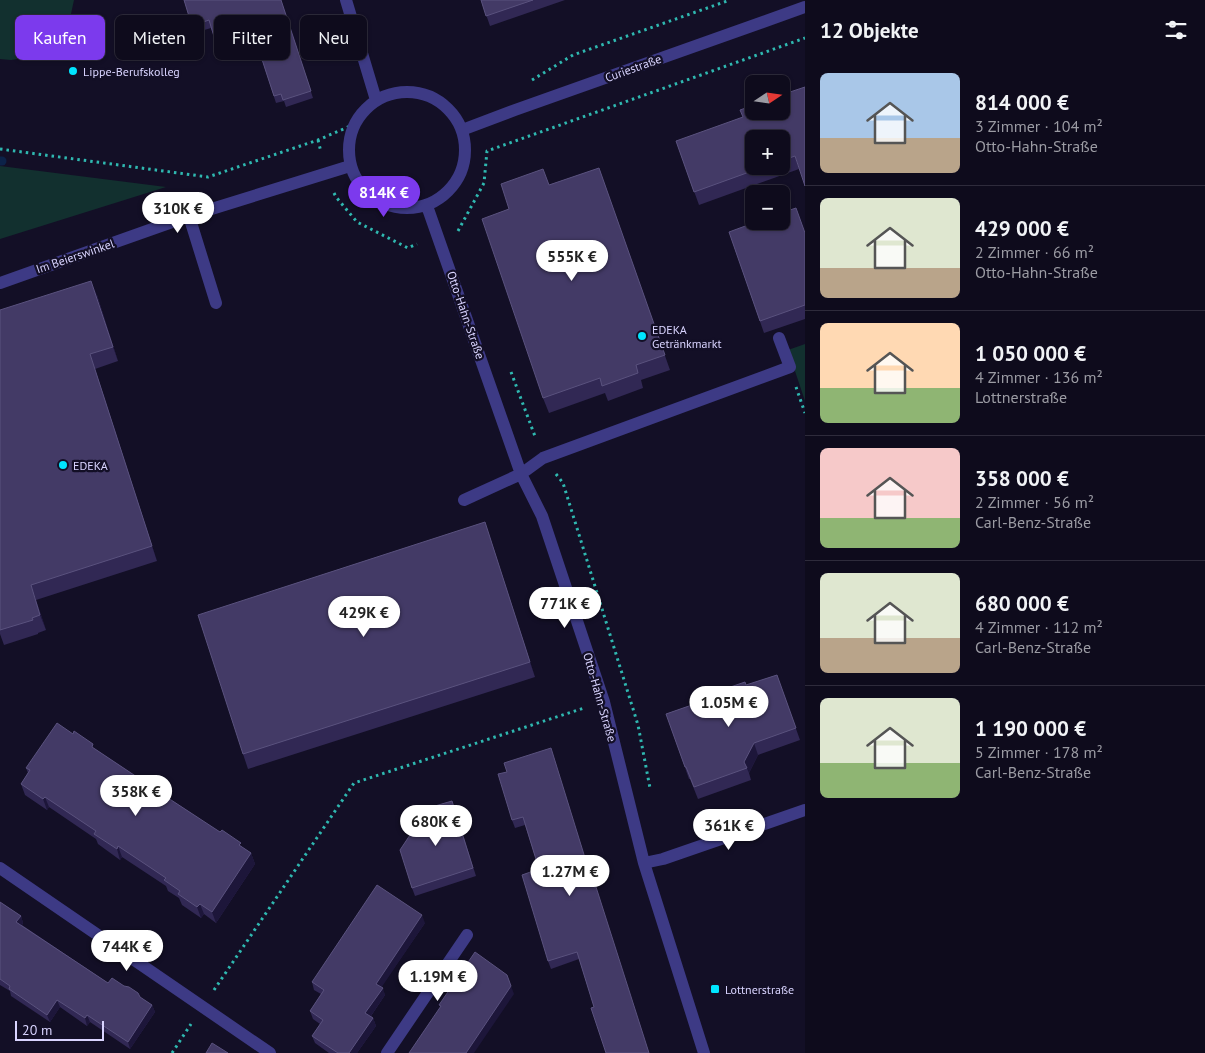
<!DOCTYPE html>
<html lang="de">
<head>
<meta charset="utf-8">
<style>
  :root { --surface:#0e0b1c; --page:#171425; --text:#f1f3f6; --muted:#9b9ba3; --line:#2e2b3b; --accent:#7c3aed }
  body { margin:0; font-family:"PT Sans",sans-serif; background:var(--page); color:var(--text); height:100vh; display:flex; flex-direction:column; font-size:19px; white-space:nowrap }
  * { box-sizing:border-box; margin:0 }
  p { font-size:16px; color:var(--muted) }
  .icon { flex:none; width:28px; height:28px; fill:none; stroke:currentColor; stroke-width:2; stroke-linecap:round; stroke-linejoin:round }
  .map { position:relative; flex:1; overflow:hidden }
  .side { display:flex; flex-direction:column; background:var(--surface); width:400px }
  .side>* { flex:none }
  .guide { position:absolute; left:15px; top:15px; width:475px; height:45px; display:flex; gap:10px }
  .needle { width:32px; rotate:77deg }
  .fabs { position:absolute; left:745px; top:75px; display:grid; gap:10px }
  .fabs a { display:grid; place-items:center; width:45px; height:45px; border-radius:8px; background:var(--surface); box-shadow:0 1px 4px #0004,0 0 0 1px var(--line); font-size:25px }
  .scale { position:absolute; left:15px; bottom:12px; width:89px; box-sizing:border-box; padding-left:5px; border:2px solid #d9d4ff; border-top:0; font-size:14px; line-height:18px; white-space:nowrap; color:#d9d4ff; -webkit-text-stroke:4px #130f26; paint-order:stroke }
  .price { position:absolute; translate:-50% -42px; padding:0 11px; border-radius:18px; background:#fff; color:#222; font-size:16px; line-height:32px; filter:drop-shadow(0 1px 2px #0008) }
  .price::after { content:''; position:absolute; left:50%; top:30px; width:15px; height:11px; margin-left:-8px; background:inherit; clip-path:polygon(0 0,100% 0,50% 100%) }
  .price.active { background:var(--accent); color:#fff }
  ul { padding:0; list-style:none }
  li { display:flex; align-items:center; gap:15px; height:125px; padding:0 15px }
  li+li { border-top:1px solid var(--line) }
  li span { display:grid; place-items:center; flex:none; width:140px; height:100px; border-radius:8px; color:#555 }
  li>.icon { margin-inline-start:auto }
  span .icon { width:60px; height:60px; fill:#fffc; stroke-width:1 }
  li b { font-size:21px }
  h2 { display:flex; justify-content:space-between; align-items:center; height:60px; padding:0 15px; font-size:21px }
  .chip { padding:0 18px; border-radius:8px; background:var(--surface); box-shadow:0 1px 4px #0004,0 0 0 1px var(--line); font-size:18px; line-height:45px }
  .chip.active { background:var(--accent); color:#fff }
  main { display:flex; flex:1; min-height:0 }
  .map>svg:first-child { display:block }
</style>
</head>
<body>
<main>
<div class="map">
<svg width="805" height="1053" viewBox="0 0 805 1053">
  <rect width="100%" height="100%" fill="#130f26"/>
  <!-- green -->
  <path fill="#12302f" d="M 0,0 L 74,0 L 69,23 L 51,46 L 24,58 L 11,60 L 0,59 Z
    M 0,166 L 166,187 L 0,239 Z
    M 805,344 L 805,401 L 788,350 Z"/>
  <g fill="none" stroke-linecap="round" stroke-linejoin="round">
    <!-- stream -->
    <path stroke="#0c2248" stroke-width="9" d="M 0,161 L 2,161"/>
    <!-- path -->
    <path stroke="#2fb8b0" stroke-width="3" stroke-dasharray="2.5 4" stroke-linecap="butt" d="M 532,80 L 573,55 L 730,0
      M 318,140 L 321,152
      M 0,149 L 208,177 L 318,140 L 355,124
      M 334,193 L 336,197 L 357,222 L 408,248 L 417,244
      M 458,231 L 484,183 L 487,151 L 805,38
      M 511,372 L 536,439
      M 796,387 L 805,413
      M 556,474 L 563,483 L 638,725 L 650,788
      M 214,990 L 354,783 L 584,708
      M 172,1053 L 191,1024"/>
    <!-- minor -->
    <path stroke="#3d3a85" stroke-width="12" d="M 346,0 L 376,100
      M349 150a58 58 0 1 1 116 0a58 58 0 1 1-116 0Z
      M 462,130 L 515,110 L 805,7
      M 427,206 L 521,474 L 542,516 L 604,702 L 644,863 L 704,1053
      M 189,216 L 216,303
      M 0,283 L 189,216 L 350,166
      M 464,500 L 521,474 L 543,458 L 790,367 L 779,338
      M 644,863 L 663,859 L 805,810
      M 0,868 L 270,1053
      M 387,1053 L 467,935"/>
  </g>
  <!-- wall -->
  <path fill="#312854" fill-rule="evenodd" d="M 184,0 L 281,0 L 313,98 L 286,107 L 284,101 L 276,103 L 258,48 L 222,60 L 211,28 L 194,33 Z
    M 481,0 L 565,0 L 490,26 Z
    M 781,111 L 799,169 L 699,205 L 676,141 ZM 781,139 L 781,166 L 754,166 Z
    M 599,168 L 670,370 L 641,380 L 643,388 L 608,401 L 605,393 L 549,413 L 543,398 L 509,209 L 549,185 Z
    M 729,232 L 805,233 L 805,319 L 764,333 Z
    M 97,295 L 118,361 L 95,369 L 157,561 L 36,600 L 46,630 L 38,633 L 38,634 L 4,645 L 0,634 L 0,310 Z
    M 485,522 L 535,677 L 248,769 L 243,754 Z
    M 777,675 L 800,740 L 758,755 L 749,773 L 751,780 L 698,799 L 690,779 L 689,779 L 666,714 Z
    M 551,748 L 594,1007 L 579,959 L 551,969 L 548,961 L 539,869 L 525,825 L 515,828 L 512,820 L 507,772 Z
    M 95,749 L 251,853 L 255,864 L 216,923 L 204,914 L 201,918 L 182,905 L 179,898 L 168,891 L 166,886 L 122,857 L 120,860 L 98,844 L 96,839 L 49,807 L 47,810 L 25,795 L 21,784 L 28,773 L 26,768 Z
    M 455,809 L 476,876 L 415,896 L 412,888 Z
    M 0,902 L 21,916 L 23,923 L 22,925 L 108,983 L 140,997 L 152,1005 L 155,1012 L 130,1049 L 90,1022 L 87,1026 L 60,1007 L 50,1022 L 11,996 L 10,991 L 0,985 Z
    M 425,923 L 381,987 L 385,995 L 371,1016 L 373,1018 L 376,1026 L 357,1053 L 329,1053 L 315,1043 L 312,1036 L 320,1024 L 313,1019 L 310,1011 L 321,994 L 314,990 L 312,982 Z"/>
  <!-- shaded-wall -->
  <path fill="#1d163a" d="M 91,281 L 97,295 L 118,361 L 113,347 Z
    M 90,354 L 95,369 L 157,561 L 152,546 Z
    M 485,522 L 490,537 L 535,677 L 530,662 Z
    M 31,585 L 46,630 L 40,615 Z
    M 754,743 L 758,755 L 749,773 L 744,762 Z
    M 45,797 L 49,807 L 47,810 L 43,799 Z
    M 118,846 L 122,857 L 120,860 L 117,849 Z
    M 251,853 L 255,864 L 216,923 L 212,912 Z
    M 200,904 L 204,914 L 201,918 L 197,907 Z
    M 422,915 L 425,923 L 379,991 L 376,984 Z
    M 21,916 L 23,923 L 19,929 L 16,922 Z
    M 507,975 L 514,994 L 474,1053 L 466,1053 Z
    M 383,988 L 385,995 L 368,1020 L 365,1013 Z
    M 57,1000 L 60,1007 L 50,1022 L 47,1015 Z
    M 152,1005 L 155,1012 L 130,1049 L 128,1042 Z
    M 87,1015 L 90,1022 L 87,1026 L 85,1018 Z
    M 373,1018 L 376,1026 L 357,1053 L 349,1053 Z"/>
  <!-- building -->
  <path fill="#433a66" stroke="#5a527e" d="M 184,0 L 281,0 L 311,91 L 283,100 L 281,94 L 274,96 L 256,41 L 219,53 L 209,20 L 192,26 Z
    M 481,0 L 533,0 L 486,16 Z
    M 805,87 L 805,186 L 795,156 L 781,161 L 781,139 L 754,139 L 754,166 L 766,166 L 694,192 L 676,141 L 743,117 L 740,110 L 754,105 L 754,111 L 781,111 L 781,95 Z
    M 599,168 L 665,355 L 636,365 L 638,373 L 602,386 L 600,378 L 543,398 L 482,219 L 509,209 L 501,184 L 543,169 L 549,185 Z
    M 796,208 L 805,233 L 805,305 L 760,321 L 729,232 L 759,221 L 781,221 L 781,213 Z
    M 91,281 L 113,347 L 90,354 L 152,546 L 31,585 L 40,615 L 32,618 L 33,620 L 0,630 L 0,310 Z
    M 485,522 L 530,662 L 243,754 L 198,615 Z
    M 777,675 L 796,728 L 754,743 L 744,762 L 747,768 L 694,787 L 686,767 L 685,767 L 666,714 L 712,698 L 710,694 L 745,682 L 746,685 Z
    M 57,723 L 73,734 L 74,731 L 93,744 L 92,747 L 146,783 L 148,781 L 167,794 L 165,796 L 220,832 L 222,830 L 241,843 L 239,845 L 251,853 L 212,912 L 200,904 L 197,907 L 178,894 L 180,891 L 164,880 L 166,878 L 118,846 L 117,849 L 94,834 L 96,831 L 45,797 L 43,799 L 21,784 L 30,770 L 26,768 Z
    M 551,748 L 594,887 L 596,887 L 649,1053 L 606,1053 L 591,1008 L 594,1007 L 577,952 L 548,961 L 522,875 L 539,869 L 523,817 L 512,820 L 498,774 L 507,772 L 504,763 Z
    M 452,801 L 473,868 L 412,888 L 400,850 L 428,808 Z
    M 377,885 L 422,915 L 376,984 L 383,988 L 365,1013 L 373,1018 L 349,1053 L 338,1053 L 312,1036 L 323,1020 L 310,1011 L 324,990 L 312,982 Z
    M 0,902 L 21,916 L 16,922 L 108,983 L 112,978 L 124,986 L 129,987 L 138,993 L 140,997 L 152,1005 L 128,1042 L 87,1015 L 85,1018 L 57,1000 L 47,1015 L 9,989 L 10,986 L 0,979 Z
    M 475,952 L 507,975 L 511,986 L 466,1053 L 409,1053 L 441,1006 L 439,1005 Z
    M 212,1043 L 228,1053 L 206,1053 Z"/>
  <!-- markers -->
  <g fill="#00e5ff" stroke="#130f26" stroke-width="2">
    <circle cx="73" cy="71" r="5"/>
    <circle cx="642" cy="336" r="5"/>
    <circle cx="63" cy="465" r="5"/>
    <rect x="710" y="984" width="10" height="10" rx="2.5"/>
  </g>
  <g text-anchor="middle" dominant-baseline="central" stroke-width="4.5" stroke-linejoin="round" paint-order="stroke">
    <!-- street labels -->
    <g font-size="12" fill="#d9d4ff" stroke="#130f26">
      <text transform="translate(633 68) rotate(-20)">Curiestraße</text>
      <text transform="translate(75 256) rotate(-19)">Im Beierswinkel</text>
      <text transform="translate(466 315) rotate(71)">Otto-Hahn-Straße</text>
      <text transform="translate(600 697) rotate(74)">Otto-Hahn-Straße</text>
    </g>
    <!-- poi labels -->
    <g font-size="12" fill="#d9d4ff" stroke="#130f26" text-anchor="start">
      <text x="83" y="71">Lippe-Berufskolleg</text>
      <text x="652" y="329">EDEKA<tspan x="652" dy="14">Getränkmarkt</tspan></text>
      <text x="73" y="465">EDEKA</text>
      <text x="725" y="989">Lottnerstraße</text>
    </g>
  </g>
</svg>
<div class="fabs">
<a><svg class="needle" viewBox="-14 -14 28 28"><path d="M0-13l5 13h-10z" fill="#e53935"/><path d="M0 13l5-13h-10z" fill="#9b9ba3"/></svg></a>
<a>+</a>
<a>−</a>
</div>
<div class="scale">20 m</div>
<b class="price active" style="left:384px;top:218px">814K €</b>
<b class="price" style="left:178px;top:234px">310K €</b>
<b class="price" style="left:572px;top:282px">555K €</b>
<b class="price" style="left:565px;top:629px">771K €</b>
<b class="price" style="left:364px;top:638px">429K €</b>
<b class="price" style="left:729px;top:728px">1.05M €</b>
<b class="price" style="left:136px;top:817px">358K €</b>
<b class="price" style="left:436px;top:847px">680K €</b>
<b class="price" style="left:729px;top:851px">361K €</b>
<b class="price" style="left:570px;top:897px">1.27M €</b>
<b class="price" style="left:127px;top:972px">744K €</b>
<b class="price" style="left:438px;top:1002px">1.19M €</b>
<div class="guide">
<a class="chip active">Kaufen</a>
<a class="chip">Mieten</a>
<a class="chip">Filter</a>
<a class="chip">Neu</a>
</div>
</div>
<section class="side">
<h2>12 Objekte<svg class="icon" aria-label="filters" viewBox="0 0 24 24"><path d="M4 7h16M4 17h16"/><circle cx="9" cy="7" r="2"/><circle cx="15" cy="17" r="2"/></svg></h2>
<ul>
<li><span style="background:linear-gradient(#a9c7e8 65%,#b9a48a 0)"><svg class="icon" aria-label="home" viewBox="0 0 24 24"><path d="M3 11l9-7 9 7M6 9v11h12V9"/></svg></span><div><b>814 000 €</b><p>3 Zimmer · 104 m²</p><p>Otto-Hahn-Straße</p></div></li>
<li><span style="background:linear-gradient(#dfe7d0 70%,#b9a48a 0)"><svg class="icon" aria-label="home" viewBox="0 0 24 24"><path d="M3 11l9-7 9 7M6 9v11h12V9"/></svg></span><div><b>429 000 €</b><p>2 Zimmer · 66 m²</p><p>Otto-Hahn-Straße</p></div></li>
<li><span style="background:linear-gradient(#ffd9b3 65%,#8fb573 0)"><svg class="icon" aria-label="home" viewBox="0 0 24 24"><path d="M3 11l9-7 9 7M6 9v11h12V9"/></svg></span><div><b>1 050 000 €</b><p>4 Zimmer · 136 m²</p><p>Lottnerstraße</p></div></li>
<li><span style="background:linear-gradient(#f6c9c9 70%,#8fb573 0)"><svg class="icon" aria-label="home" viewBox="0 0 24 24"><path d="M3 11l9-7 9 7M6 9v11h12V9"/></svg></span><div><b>358 000 €</b><p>2 Zimmer · 56 m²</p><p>Carl-Benz-Straße</p></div></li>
<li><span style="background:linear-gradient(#dfe7d0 65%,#b9a48a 0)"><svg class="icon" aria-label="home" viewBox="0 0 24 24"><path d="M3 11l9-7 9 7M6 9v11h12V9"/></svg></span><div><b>680 000 €</b><p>4 Zimmer · 112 m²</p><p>Carl-Benz-Straße</p></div></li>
<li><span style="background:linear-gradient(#dfe7d0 65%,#8fb573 0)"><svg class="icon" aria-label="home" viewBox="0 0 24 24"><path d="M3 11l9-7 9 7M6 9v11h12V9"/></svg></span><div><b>1 190 000 €</b><p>5 Zimmer · 178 m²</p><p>Carl-Benz-Straße</p></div></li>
</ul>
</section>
</main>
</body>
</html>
